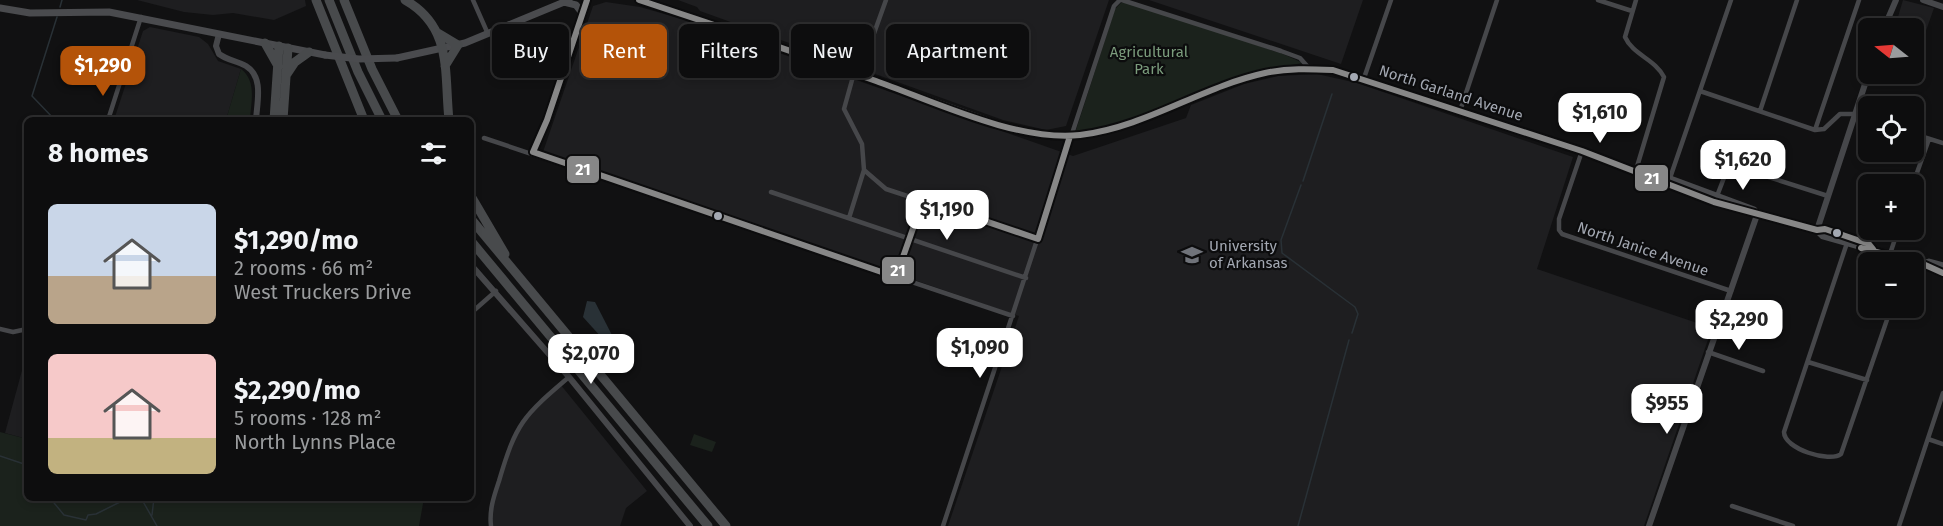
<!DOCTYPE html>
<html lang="en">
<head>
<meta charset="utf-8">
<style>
  :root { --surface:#0d0d0e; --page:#1b1b1c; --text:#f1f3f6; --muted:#9a9c9e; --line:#2d2d2e; --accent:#b45309 }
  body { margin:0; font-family:"Fira Sans",sans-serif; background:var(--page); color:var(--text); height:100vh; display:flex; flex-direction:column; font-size:22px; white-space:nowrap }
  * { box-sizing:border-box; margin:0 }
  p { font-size:20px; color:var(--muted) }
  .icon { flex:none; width:33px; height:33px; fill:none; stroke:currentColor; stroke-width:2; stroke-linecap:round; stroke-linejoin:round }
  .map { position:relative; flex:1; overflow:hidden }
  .panel { position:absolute; left:24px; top:117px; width:450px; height:384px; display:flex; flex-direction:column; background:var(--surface); border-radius:9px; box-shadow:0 3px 9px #0003,0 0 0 2px var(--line) }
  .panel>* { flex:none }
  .hud { position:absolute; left:492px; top:24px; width:570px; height:54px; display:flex; gap:12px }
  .needle { width:39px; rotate:287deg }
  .tools { position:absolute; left:1858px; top:18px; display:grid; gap:12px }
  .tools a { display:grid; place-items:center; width:66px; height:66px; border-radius:9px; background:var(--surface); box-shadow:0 3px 9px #0003,0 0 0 2px var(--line); font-size:30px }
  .price { position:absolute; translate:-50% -51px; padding:0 14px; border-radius:12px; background:#fff; color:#222; font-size:20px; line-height:39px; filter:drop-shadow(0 2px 3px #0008) }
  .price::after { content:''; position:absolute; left:50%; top:36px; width:18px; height:14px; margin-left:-9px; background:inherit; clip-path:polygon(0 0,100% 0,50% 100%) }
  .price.active { background:var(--accent); color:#fff }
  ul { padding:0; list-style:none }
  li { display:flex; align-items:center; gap:18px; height:150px; padding:0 24px }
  li span { display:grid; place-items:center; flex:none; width:168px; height:120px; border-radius:9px; color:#555 }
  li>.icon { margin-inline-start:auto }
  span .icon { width:72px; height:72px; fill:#fffc; stroke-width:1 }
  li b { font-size:26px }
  h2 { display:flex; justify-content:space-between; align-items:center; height:72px; padding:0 24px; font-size:26px }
  .pill { padding:0 21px; border-radius:9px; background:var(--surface); box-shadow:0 3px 9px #0003,0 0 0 2px var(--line); font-size:21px; line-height:54px }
  .pill.active { background:var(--accent); color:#fff }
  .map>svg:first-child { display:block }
</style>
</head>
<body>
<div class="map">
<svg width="1943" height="526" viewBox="0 0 1943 526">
  <rect width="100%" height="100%" fill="#111112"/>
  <!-- built -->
  <path fill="#1e1e20" d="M 137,0 L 305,0 L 306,6 L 274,20 L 233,13 L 213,15 L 184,12 Z
    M 678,0 L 1109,0 L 1066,126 L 1046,130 L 1003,120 L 700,11 L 697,7 Z
    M 1149,0 L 1363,0 L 1341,64 Z
    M 1903,0 L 1934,8 L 1922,42 L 1914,39 L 1914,28 L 1895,27 Z
    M 606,2 L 640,7 L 682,19 L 1073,156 L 1186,118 L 1191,105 L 1244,84 L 1278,76 L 1317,74 L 1357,83 L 1573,157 L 1537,269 L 1712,328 L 1644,526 L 948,526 L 1019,316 L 543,152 L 593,6 Z
    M 150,27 L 199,37 L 208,44 L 218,61 L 241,69 L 226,120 L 114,120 L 143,31 Z
    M 27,352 L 27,439 L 5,433 Z
    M 560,384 L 647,491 L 626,508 L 620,526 L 491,526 L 492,503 L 518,427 Z"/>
  <!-- green -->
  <path fill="#1b221c" d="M 1128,2 L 1283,54 L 1303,63 L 1250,72 L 1126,122 L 1075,133 L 1115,9 L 1121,3 Z
    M 241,69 C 257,81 251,102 250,120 L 226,120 Z
    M 0,432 L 27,439 L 27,498 L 424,498 L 419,526 L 0,526 Z
    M 694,434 L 716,442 L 712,452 L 690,445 Z"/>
  <!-- water -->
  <path fill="#293136" d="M 587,301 L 595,302 L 615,341 L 616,348 L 602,338 L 583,317 Z"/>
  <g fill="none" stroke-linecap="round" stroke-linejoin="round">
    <!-- stream -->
    <path stroke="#293136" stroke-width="1.5" d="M 60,7 L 62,0
      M 55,120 L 32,96 L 57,17
      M 1303,181 L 1332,94
      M 1301,185 L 1281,240 L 1282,253 L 1355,307 L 1358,314 L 1352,333
      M 0,456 L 27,465
      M 50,498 L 64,515 L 86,520 L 88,515 L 96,514 L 128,498
      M 141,498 L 157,526
      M 152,515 L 154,498
      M 1298,526 L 1349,340"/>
    <!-- minor -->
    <path stroke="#46474a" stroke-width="4.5" d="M 473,0 L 488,34
      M 1122,0 L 1281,51 L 1300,58 L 1308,67
      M 1598,0 L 1632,11
      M 859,75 L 886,0
      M 1364,78 L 1391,0
      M 1700,91 L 1815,130 L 1824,129 L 1840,114 L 1855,114 L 1869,119
      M 1460,111 L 1497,0
      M 1760,111 L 1797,0
      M 108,120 L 141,17
      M 1815,130 L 1859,0
      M 1914,134 L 1943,143
      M 484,138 L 1013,316
      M 1582,151 L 1559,219 L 1559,230 L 1562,234 L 1731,291
      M 533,152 L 547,120 L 587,0
      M 864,170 L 886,189 L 1038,239
      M 1636,170 L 1664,77 C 1655,59 1633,55 1625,37 L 1636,0
      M 1670,178 L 1731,0
      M 1913,184 L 1929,139
      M 771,192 L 1026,278
      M 1717,196 L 1727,170 L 1734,166 L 1828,196
      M 849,218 L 864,170 L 862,144 L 844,109 L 854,73
      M 1847,243 L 1784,432 C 1784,449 1830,463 1841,454 L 1891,308
      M 1890,254 L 1898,230
      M 471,313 L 496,291
      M 0,329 L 13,332 L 27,329
      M 1708,352 L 1763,371
      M 1808,362 L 1867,380
      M 1928,439 L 1943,444
      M 1732,506 L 1793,526
      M 491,526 C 489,510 494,496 499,481 C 516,423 523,416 569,377
      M 943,526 L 1114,6 L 1120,0
      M 1899,526 L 1943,393"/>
    <!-- tertiary -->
    <path stroke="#46474a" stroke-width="6" d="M 1923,0 L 1943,7
      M 1884,28 L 1896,0
      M 219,34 L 216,46 L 219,54 C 227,60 237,61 246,66 C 264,77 257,102 256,120
      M 1817,230 L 1869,72
      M 471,265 L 569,377 L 690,526
      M 1649,526 L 1758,212"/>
    <!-- secondary -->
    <path stroke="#4a4b4e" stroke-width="7" d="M 639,0 L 744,34 L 991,122 C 1021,132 1049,138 1081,135 C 1171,125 1236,56 1333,70 L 1582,151 L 1714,202 L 1817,230 L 1825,229 L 1869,244 L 1873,249
      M 564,2 L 576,5 L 583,14
      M 0,8 L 30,13 L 109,12 L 325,55
      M 397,58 L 465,43 L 569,0
      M 1636,170 L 1646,170 L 1754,210
      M 1817,230 L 1823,236 L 1923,264 L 1943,273
      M 1923,264 L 1929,262 L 1943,266"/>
    <!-- motorway -->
    <path stroke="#484a4c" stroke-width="9" d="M 316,0 L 364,120
      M 329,0 L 358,72 L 382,120
      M 344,0 L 372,69 L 398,120
      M 405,0 C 453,27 444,73 449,120
      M 438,33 L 458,45 L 445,66
      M 265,43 L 278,66
      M 287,74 L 295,62 L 309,52
      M 274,120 L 279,46
      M 283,120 L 288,48
      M 471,196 L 505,254
      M 471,219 L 726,526
      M 471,241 L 708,526"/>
    <!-- secondary-bridge -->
    <path stroke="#4a4b4e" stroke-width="7" d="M 325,55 L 359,59 L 397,58"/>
    <defs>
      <path id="bus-1" d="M 587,0 L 547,120 L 533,152 L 896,277 L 923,200 L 1038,239 L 1070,136
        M 639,0 C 718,26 797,53 876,81 C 935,102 1018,142 1080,135 C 1146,127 1201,87 1265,73 C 1288,68 1310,69 1333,70 L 1582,151 L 1714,202 L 1817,230 L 1825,229 L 1869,244 L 1873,249
        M 1861,248 L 1923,264 L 1943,273"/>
    </defs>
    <!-- bus-1 casing -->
    <use href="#bus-1" stroke="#0c0c0d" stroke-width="10"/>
    <!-- bus-1 -->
    <use href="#bus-1" stroke="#878787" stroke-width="6"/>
  </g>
  <!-- icons -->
  <defs>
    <symbol id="university-bare" viewBox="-9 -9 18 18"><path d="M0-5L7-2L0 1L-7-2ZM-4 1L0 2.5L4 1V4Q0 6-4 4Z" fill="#70737a" stroke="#0c0c0d" stroke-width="2.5" paint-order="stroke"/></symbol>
  </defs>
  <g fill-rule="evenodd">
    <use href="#university-bare" x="1177" y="240" width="30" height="30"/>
  </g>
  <!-- markers -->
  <g fill="#a3a8b2" stroke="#0c0c0d" stroke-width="2">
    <circle cx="1354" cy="77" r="5"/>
    <circle cx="718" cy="216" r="5"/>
    <circle cx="1837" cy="233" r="5"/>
  </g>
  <g text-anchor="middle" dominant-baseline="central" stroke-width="4.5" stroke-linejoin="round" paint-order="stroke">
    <!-- park labels -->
    <g font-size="15" fill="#7b9c7c" stroke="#0c0c0d">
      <text x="1149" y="52">Agricultural<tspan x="1149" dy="17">Park</tspan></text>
    </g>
    <!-- street labels -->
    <g font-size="15" fill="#a3a8b2" stroke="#0c0c0d">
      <text transform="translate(1451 93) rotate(18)">North Garland Avenue</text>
      <text transform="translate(1643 249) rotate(19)">North Janice Avenue</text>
    </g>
    <!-- poi labels -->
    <g font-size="15" fill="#a3a8b2" stroke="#0c0c0d" text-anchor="start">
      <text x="1209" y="246">University<tspan x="1209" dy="17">of Arkansas</tspan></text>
    </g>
  </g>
  <g stroke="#0c0c0d" stroke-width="2">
    <rect x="566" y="155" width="34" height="29" rx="6" fill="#878787"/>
    <rect x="1634" y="164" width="35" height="28" rx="6" fill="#878787"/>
    <rect x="881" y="256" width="34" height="29" rx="6" fill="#878787"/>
  </g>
  <g font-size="16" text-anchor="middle" font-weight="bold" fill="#fff">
    <text x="583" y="175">21</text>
    <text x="1652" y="184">21</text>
    <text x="898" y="276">21</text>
  </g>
</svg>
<div class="tools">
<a><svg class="needle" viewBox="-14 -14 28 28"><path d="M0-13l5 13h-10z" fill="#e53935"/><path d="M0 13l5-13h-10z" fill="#9a9c9e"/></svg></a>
<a><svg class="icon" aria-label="locate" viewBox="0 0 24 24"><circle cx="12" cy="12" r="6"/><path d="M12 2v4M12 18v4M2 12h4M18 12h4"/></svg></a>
<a>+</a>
<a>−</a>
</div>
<b class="price active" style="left:103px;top:97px">$1,290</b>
<b class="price" style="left:1600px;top:144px">$1,610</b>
<b class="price" style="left:1743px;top:191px">$1,620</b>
<b class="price" style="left:947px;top:241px">$1,190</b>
<b class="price" style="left:1739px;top:351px">$2,290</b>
<b class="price" style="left:980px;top:379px">$1,090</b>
<b class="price" style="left:591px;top:385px">$2,070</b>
<b class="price" style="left:1667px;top:435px">$955</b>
<div class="hud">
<a class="pill">Buy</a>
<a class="pill active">Rent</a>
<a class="pill">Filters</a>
<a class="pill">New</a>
<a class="pill">Apartment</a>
</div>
<section class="panel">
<h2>8 homes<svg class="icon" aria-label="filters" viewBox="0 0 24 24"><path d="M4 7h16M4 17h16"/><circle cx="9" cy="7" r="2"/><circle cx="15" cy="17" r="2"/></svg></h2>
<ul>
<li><span style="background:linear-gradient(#c9d6e8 60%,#b9a48a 0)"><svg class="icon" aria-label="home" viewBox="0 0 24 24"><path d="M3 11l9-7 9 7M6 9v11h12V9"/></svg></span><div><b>$1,290/mo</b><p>2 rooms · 66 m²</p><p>West Truckers Drive</p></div></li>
<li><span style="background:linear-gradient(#f6c9c9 70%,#c2b280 0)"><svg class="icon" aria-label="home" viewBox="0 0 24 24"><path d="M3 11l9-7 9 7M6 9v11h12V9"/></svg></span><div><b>$2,290/mo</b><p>5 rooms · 128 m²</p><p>North Lynns Place</p></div></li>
</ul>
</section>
</div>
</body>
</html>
